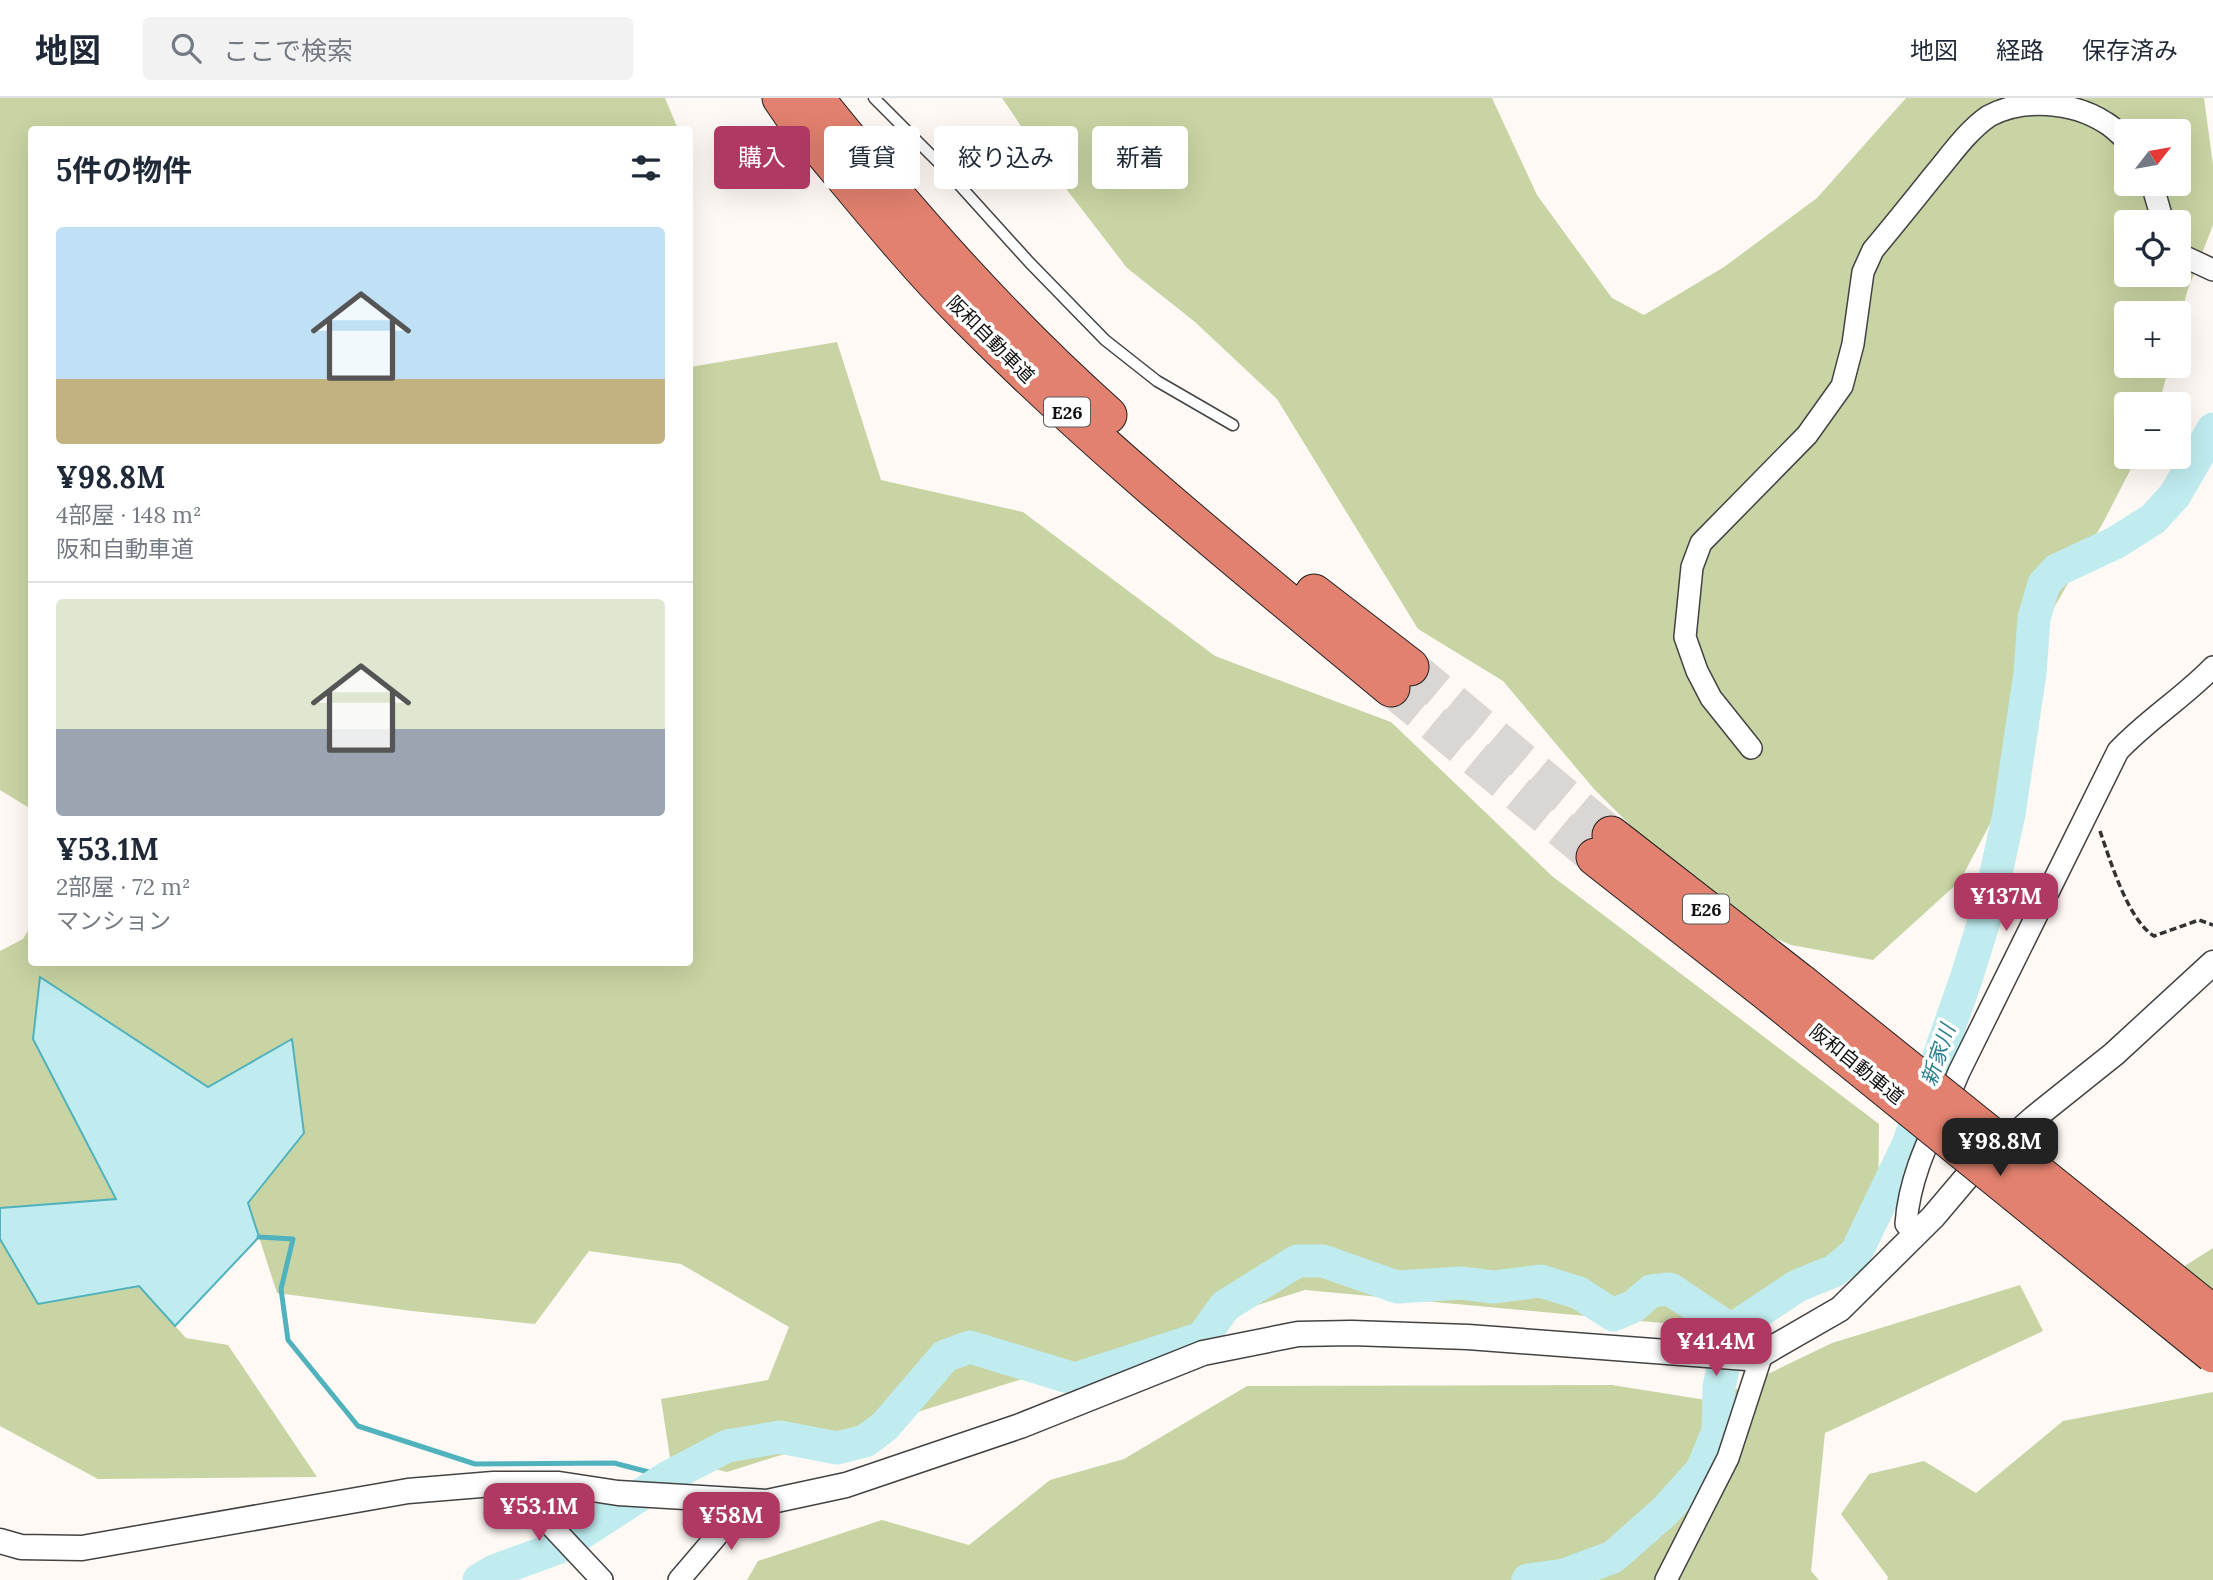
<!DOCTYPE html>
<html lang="ja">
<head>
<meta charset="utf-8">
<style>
  :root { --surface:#fff; --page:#f2f2f3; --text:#1f2937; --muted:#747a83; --line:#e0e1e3; --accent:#af3963 }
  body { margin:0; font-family:Lora,"Noto Sans JP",serif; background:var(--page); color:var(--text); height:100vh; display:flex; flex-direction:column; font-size:26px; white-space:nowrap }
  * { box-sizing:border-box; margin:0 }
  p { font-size:23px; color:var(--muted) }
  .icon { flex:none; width:38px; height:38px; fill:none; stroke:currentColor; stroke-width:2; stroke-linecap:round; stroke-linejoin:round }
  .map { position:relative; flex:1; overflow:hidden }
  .drawer { position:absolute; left:28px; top:28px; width:665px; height:840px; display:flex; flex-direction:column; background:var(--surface); border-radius:7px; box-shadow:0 7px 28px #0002 }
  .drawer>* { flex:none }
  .guide { position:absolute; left:714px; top:28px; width:665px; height:63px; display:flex; gap:14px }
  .needle { width:46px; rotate:59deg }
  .fabs { position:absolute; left:2114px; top:21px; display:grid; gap:14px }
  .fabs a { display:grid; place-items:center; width:77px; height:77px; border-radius:7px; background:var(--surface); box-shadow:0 7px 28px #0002; font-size:35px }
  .price { position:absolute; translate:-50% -60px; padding:0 16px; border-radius:14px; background:var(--accent); color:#fff; font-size:23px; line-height:46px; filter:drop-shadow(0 2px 4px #0008) }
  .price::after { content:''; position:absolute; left:50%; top:42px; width:21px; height:16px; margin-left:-10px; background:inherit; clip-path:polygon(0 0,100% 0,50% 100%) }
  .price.on { background:#222; color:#fff }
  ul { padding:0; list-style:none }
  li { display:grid; align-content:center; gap:14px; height:371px; padding:0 28px }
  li+li { border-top:2px solid var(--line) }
  li span { display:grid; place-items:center; height:217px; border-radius:7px; color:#555 }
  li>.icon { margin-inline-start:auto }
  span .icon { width:126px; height:126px; fill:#fffc; stroke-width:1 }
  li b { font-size:30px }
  h2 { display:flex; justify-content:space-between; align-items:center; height:84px; padding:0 28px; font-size:30px }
  .chip { padding:0 24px; border-radius:7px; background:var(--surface); box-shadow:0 7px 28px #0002; font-size:24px; line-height:63px }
  .chip.on { background:var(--accent); color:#fff }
  header { display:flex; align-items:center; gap:42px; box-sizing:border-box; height:98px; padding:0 35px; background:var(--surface); border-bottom:2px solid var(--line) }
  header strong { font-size:33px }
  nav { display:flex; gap:38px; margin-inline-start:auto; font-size:24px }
  .search { width:490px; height:63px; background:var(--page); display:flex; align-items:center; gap:18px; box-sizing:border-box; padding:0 24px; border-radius:7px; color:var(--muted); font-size:26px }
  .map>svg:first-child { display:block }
</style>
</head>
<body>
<header>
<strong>地図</strong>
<div class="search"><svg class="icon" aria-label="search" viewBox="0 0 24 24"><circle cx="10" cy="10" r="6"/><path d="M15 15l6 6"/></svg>ここで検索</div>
<nav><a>地図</a><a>経路</a><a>保存済み</a></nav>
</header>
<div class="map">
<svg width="2213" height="1482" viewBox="0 0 2213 1482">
  <rect width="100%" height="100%" fill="#fef9f5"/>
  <!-- forest -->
  <path fill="#c8d4a3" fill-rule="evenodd" d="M 0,0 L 665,0 L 678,31 L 32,32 L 31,711 L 0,692 Z
    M 1002,0 L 1492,0 L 1537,97 L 1612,200 L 1644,217 L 1724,169 L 1817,100 L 1906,0 L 2204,0 L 2213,67 L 2213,127 L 2187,194 L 2179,227 L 2179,215 L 2126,215 L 2126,268 L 2169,268 L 2159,306 L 2126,306 L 2126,359 L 2137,359 L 2104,423 L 2029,553 L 2025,659 L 1960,783 L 1873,862 L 1791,847 L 1718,815 L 1594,691 L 1503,583 L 1418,531 L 1277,301 L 1195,224 L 1127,170 L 1044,62 ZM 2126,33 L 2179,33 L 2179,86 L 2126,86 ZM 2126,124 L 2179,124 L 2179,177 L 2126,177 Z
    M 837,244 L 881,382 L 1023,414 L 1215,558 L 1391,624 L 1552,778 L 1879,1026 L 1878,1124 L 1727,1231 L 1305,1192 L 727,1374 L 670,1360 L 661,1301 L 768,1282 L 789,1229 L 681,1166 L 589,1153 L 535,1226 L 412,1213 L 277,1195 L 248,1105 L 304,1035 L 209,990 L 40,880 L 33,941 L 117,1102 L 0,1110 L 0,853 L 23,841 L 31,828 L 32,864 L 690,864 L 690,269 Z
    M 0,1141 L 38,1206 L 139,1188 L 186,1240 L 228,1247 L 317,1379 L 98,1381 L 0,1328 Z
    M 2213,1150 L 2213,1225 L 2158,1185 Z
    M 2020,1187 L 2043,1233 L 1825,1335 L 1811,1473 L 1819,1482 L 747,1482 L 758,1463 L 882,1422 L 969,1447 L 1050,1382 L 1124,1361 L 1247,1288 L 1612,1287 L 1712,1303 L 1832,1245 Z
    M 2213,1294 L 2213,1482 L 1887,1482 L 1888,1479 L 1841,1416 L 1869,1376 L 1924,1363 L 1976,1395 L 2063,1323 Z"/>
  <!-- water -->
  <path fill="#c0ecef" stroke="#50b2bd" stroke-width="2" d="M 40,879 L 208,989 L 292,941 L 304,1035 L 248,1105 L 259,1139 L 175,1228 L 139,1188 L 38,1206 L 0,1141 L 0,1110 L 116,1101 L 33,941 Z"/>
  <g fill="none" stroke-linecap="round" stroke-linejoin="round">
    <!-- stream -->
    <path stroke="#50b2bd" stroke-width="5" d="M 259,1139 L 293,1141 L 281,1191 L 288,1242 L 358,1328 L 475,1366 L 614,1365 L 668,1379"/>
    <!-- river -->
    <path stroke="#c0ecef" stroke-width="33" d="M 479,1482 L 494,1473 L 560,1449 L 668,1379 L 727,1348 L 780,1339 L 837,1350 L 865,1343 L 885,1328 L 945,1258 L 970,1249 L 1075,1281 L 1202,1240 L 1225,1208 L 1297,1163 L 1323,1163 L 1397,1189 L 1461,1185 L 1494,1189 L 1541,1183 L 1579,1195 L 1613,1217 L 1634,1208 L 1651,1193 L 1670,1191 L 1731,1232
      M 1528,1482 L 1564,1477 L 1613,1459 L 1664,1414 L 1702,1372 L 1718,1333 L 1719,1289 L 1731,1232 L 1797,1188 L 1834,1173 L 1856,1155 L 1908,1047 L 1967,878 L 1989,807 L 2009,716 L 2030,575 L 2034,520 L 2044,486 L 2057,472 L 2115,445 L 2153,421 L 2175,397 L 2213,331"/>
    <!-- motorway-tunnel -->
    <path stroke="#dad6d3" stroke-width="37" stroke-dasharray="37 18" stroke-linecap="butt" d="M 1410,569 L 1611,737
      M 1391,590 L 1595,759"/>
    <defs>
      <path id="service" d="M 874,0 L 944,70 L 1029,164 L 1105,242 L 1157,283 L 1233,327"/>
      <path id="minor" d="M 2152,86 L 2163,124
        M 2179,153 L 2183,158 L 2213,172
        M 1751,650 L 1711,600 L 1697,573 L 1685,539 L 1692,469 L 1701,445 L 1807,337 L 1842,288 L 1853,246 L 1863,174 L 1873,152 C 1894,127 1914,102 1934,77 C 1951,57 1967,33 1989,18 C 2023,0 2072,3 2106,25 C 2113,29 2120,36 2126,42
        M 1915,1136 L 1906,1126 C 1910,1070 1938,1025 1959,974 L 2118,653 C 2147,622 2183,600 2213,569
        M 495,1387 L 525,1400 L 602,1482
        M 679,1482 L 732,1420 L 767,1404
        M 1666,1482 L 1728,1360 L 1762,1256"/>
      <path id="tertiary" d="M 0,1443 L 21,1449 L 82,1450 L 408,1393 L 493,1386 L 559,1386 L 618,1395 L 767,1404 L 846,1387 L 1020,1328 L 1203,1255 L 1298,1236 L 1352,1235 L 1468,1239 L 1747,1260 L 1762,1256 L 1840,1211 L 1933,1119 L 1966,1080 L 2034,1020 L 2114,956 L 2213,865"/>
      <path id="motorway" d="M 781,0 L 794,19 C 851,86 906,157 968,219 C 1100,352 1247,470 1391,590
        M 815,0 C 905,112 1001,222 1108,317
        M 1314,495 L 1410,569
        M 1611,737 L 1801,885
        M 1595,759 L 1772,898"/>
    </defs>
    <!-- service casing -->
    <use href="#service" stroke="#434343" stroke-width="13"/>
    <!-- minor casing -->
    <use href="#minor" stroke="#434343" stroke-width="24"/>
    <!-- tertiary casing -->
    <use href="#tertiary" stroke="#434343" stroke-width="27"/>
    <!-- motorway casing -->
    <use href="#motorway" stroke="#212121" stroke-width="39"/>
    <!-- path -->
    <path stroke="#323232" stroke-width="3.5" stroke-dasharray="7 3.5" stroke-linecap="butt" d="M 2100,733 C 2110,762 2128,822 2154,838 L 2199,822 L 2213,827"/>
    <!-- service -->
    <use href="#service" stroke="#fff" stroke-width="10"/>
    <!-- minor -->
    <use href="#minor" stroke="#fff" stroke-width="21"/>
    <!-- tertiary -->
    <use href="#tertiary" stroke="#fff" stroke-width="24"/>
    <!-- motorway -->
    <use href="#motorway" stroke="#e2816f" stroke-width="37"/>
    <defs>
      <path id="motorway-bridge" d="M 1801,885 L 2213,1216
        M 1772,898 L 2213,1256"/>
    </defs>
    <!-- motorway-bridge casing -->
    <use href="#motorway-bridge" stroke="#212121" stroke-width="39" stroke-linecap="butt"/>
    <!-- motorway-bridge -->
    <use href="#motorway-bridge" stroke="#e2816f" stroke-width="37"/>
  </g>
  <g text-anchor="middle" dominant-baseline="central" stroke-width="7" stroke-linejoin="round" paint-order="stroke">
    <!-- shield labels -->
    <g fill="#fff" stroke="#585858" stroke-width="2">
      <rect x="1044" y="299.5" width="46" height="29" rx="5"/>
      <rect x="1683" y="796.5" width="46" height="29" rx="5"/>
    </g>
    <g font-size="18" font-weight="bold" fill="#101010">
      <text x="1067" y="314">E26</text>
      <text x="1706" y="811">E26</text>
    </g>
    <!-- street labels -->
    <g font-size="19" fill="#101010" stroke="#fff">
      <text transform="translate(991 241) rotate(45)">阪和自動車道</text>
      <text transform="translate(1857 966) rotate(39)">阪和自動車道</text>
    </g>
    <!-- water labels -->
    <g font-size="21" font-style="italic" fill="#287f8c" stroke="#fff">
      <text transform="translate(1938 957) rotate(-71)">新家川</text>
    </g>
  </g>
</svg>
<div class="fabs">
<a><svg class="needle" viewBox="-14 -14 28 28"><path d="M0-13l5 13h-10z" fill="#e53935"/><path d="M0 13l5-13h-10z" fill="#747a83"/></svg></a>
<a><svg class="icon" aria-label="locate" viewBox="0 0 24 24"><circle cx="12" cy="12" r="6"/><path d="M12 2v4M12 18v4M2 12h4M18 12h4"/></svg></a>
<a>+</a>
<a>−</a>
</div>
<b class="price" style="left:2006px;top:835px">¥137M</b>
<b class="price on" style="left:2000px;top:1080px">¥98.8M</b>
<b class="price" style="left:1716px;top:1280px">¥41.4M</b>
<b class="price" style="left:539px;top:1445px">¥53.1M</b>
<b class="price" style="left:731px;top:1454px">¥58M</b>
<div class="guide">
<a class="chip on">購入</a>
<a class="chip">賃貸</a>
<a class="chip">絞り込み</a>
<a class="chip">新着</a>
</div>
<section class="drawer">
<h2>5件の物件<svg class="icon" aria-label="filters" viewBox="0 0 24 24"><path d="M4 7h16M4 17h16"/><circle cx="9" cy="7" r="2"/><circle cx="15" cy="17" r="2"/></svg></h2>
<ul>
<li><span style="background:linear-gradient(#bfe0f5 70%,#c2b280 0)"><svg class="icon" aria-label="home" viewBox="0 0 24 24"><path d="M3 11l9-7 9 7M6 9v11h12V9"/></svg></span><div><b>¥98.8M</b><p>4部屋 · 148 m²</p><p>阪和自動車道</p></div></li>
<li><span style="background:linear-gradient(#dfe7d0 60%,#9aa5b1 0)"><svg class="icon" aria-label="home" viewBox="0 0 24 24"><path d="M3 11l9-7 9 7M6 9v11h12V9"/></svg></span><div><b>¥53.1M</b><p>2部屋 · 72 m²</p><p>マンション</p></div></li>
</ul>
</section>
</div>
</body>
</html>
